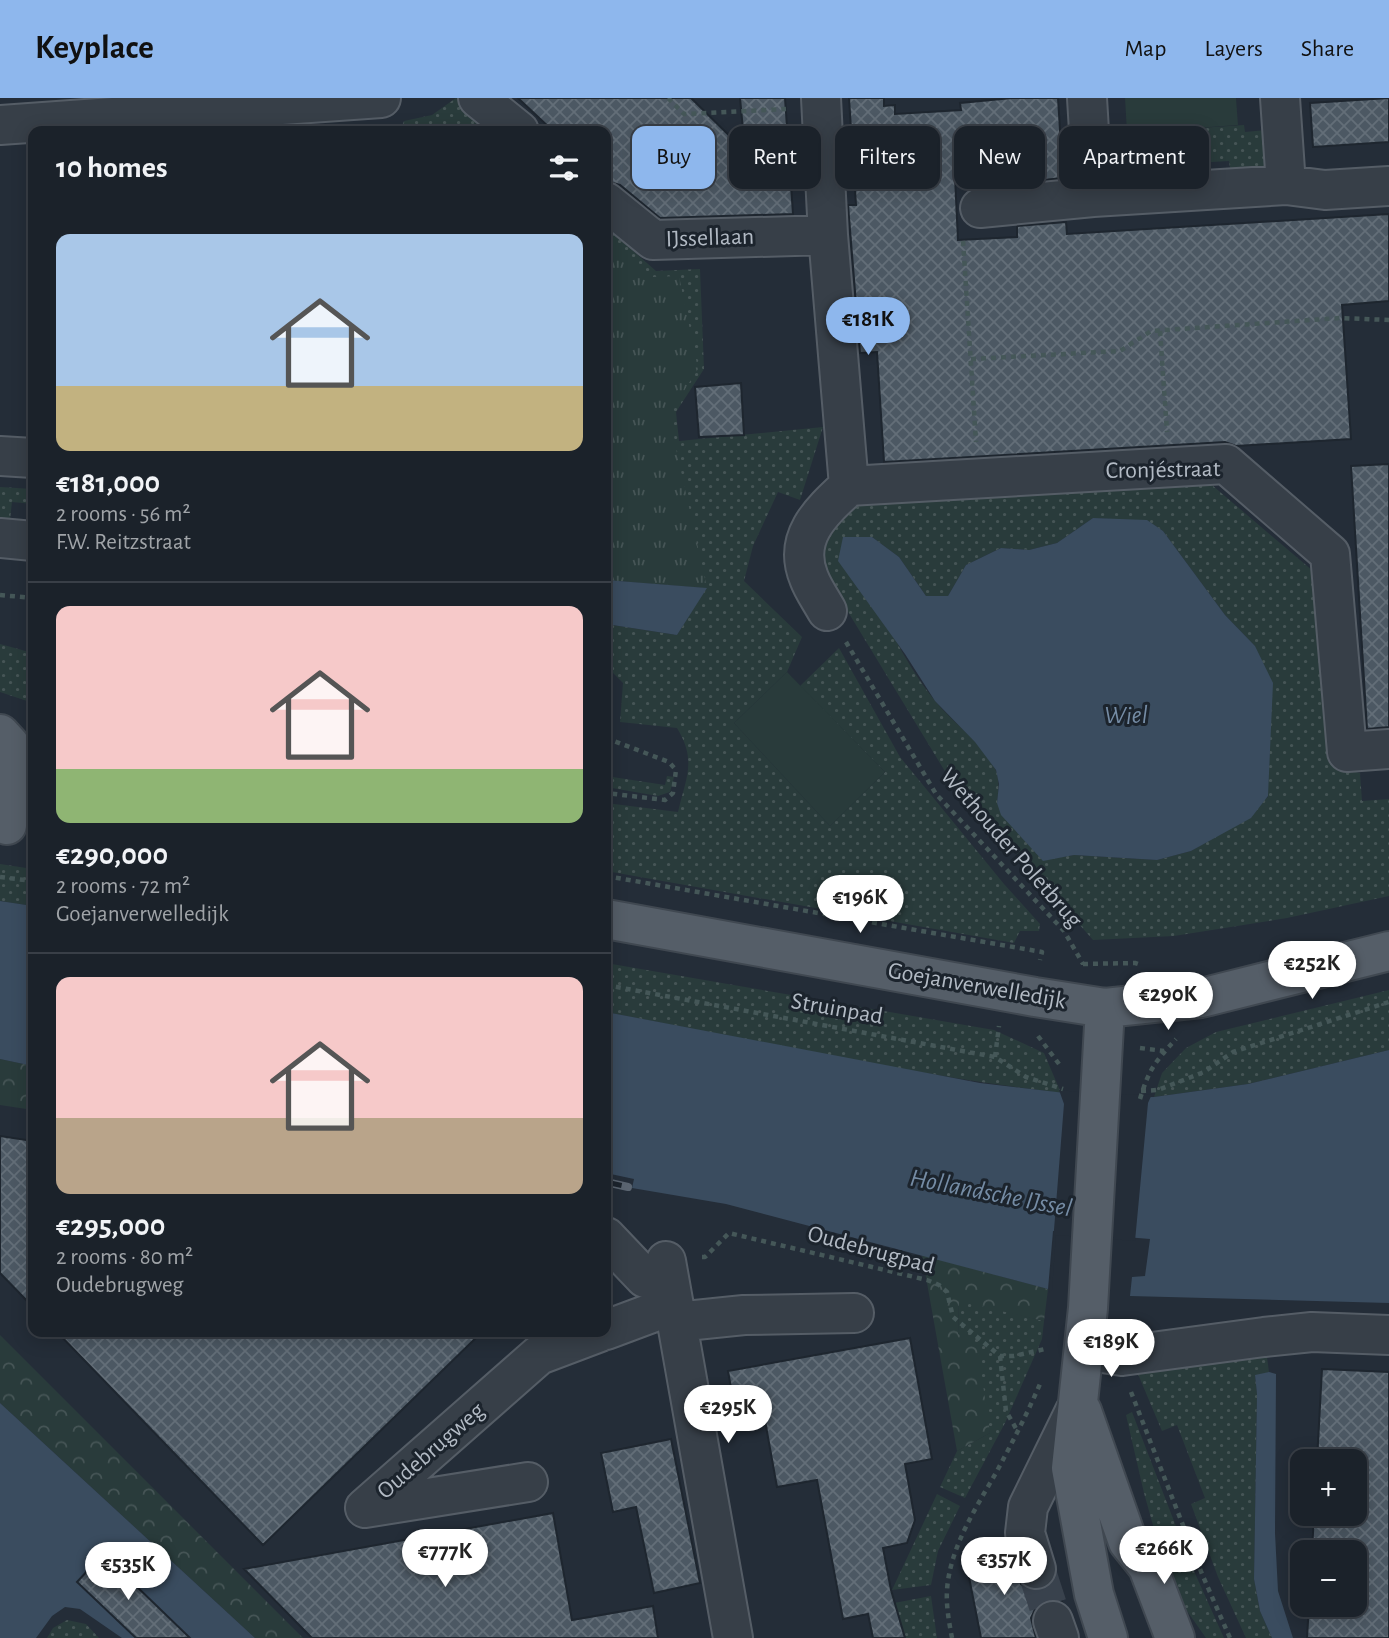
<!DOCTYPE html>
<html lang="en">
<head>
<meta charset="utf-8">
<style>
  :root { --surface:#1b222a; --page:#282f36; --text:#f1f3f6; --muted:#a0a4a8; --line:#393f47; --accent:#8eb7ed }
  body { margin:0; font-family:"Alegreya Sans",sans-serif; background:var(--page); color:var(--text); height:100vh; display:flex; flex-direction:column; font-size:26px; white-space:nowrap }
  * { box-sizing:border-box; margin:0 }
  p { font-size:23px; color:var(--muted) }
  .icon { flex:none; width:38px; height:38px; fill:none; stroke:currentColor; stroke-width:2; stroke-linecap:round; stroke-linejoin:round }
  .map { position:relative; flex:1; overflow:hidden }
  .details { position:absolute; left:28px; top:28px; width:583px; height:1211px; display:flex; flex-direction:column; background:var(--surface); border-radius:14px; box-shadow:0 4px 18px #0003,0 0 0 2px var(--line) }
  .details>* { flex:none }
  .banner { position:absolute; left:632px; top:28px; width:651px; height:63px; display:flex; gap:14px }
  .buttons { position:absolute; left:1290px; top:1351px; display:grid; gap:14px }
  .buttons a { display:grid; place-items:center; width:77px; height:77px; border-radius:14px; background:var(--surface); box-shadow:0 4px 18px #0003,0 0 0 2px var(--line); font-size:35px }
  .price { position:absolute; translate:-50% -60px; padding:0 16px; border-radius:24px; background:#fff; color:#222; font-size:23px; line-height:46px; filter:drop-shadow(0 2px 4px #0008) }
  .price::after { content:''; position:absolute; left:50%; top:42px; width:21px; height:16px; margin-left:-10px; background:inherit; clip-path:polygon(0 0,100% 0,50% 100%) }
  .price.current { background:var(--accent); color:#111 }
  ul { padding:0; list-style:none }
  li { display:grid; align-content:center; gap:14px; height:371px; padding:0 28px }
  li+li { border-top:2px solid var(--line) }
  li span { display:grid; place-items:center; height:217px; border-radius:14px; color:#555 }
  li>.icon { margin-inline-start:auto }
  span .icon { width:126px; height:126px; fill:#fffc; stroke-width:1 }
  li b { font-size:30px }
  h2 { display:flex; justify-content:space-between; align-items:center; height:84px; padding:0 28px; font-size:30px }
  .tag { padding:0 24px; border-radius:14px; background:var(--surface); box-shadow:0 4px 18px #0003,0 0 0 2px var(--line); font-size:24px; line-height:63px }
  .tag.current { background:var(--accent); color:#111 }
  header { display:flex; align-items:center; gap:42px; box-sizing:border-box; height:98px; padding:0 35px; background:var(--accent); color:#111 }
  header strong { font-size:33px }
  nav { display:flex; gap:38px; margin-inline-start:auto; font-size:24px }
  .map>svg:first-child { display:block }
</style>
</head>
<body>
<header>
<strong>Keyplace</strong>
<nav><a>Map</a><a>Layers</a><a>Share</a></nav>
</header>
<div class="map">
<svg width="1389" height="1540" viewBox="0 0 1389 1540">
  <defs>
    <pattern id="grass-dots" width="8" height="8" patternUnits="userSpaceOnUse" patternTransform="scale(1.75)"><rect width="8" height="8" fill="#293b3b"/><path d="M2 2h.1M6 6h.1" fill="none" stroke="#465556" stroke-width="1.8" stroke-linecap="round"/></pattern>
    <pattern id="forest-crowns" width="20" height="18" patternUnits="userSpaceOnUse" patternTransform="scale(1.75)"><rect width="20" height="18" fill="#293b3b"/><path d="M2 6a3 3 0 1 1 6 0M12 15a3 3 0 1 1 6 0" fill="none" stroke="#465556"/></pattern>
    <pattern id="park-tufts" width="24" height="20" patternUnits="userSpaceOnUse" patternTransform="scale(1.75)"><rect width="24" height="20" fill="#293b3b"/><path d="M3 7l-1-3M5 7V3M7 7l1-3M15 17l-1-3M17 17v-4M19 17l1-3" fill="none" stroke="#465556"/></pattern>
    <pattern id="building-cross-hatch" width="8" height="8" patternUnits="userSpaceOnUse" patternTransform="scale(1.75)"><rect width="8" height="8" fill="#4c5863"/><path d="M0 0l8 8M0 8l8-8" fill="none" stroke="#636e78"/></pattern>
  </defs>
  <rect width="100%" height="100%" fill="#242d38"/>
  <!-- grass -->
  <path fill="url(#grass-dots)" fill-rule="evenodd" d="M 456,0 L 495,33 L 400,33 L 404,23 L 432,17 Z
    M 1244,27 L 1245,34 L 1266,32 L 1268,65 L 1259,74 L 1231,77 L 1229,63 L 1142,68 L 1143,83 L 1117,86 L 1102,73 L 1099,45 L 1126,44 L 1127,35 Z
    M 606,129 L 656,173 L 700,171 L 704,271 L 676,314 L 679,343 L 823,329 L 800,402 L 778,394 L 753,448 L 744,483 L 802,539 L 787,574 L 734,625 L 830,728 L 885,674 L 800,588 L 839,550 L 900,659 L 1004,786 L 1040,826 L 1039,833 L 1020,833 L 1014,845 L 606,773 L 606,705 L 678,714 C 686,679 697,663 677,630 L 620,624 L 623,585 L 606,568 L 606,526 L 677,537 L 706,490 L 606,482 Z
    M 1206,382 L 1313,473 L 1342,671 L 1360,675 L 1362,703 L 1389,701 L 1389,798 L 1287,820 L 1174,838 L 1093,842 L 946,675 L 842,504 L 822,464 L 827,428 L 840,415 L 860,406 ZM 1093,420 L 1147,423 L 1163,433 L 1225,517 L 1255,548 L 1268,666 L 1268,699 L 1215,739 L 1191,753 L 1157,762 L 1074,757 L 1043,762 L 997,705 C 998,694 1000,683 996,673 C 985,647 953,625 936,604 C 900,561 870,490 843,439 L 872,439 L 899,459 L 926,498 L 948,498 L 966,467 L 1001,450 L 1029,452 L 1057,445 Z
    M 0,389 L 33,391 L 33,406 L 12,404 L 9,431 L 0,428 Z
    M 0,546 L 33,555 L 33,605 L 0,594 Z
    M 606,678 L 665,687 L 667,678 L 674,679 L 670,694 L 658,698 L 606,689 Z
    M 0,766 L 33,771 L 33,808 L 0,803 Z
    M 606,865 L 994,932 L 1044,955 L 1061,995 C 908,976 757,943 606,914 Z
    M 1389,892 L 1389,952 L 1248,986 L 1154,999 L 1162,975 L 1186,950 L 1216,934 Z
    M 959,1202 L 1044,1223 L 1042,1241 L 1005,1325 L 965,1400 L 940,1389 L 957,1353 L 990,1335 L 958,1236 Z
    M 1266,1252 L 1269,1274 L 1255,1278 L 1257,1296 L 1254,1481 L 1260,1513 L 1272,1540 L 1246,1540 L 1218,1479 L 1191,1406 L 1205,1400 L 1177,1327 L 1162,1333 L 1135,1269 Z
    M 1132,1314 L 1189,1462 L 1224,1540 L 1206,1540 L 1173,1493 L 1166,1474 L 1144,1395 L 1126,1317 Z
    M 937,1396 L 960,1408 L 938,1453 L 931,1487 L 892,1492 Z
    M 931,1498 L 937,1540 L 904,1540 L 894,1505 Z
    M 67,1522 L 86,1526 L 99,1540 L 47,1540 L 53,1530 Z"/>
  <!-- forest -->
  <path fill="url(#forest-crowns)" d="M 0,961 L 33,968 L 33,1012 L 0,1007 Z
    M 922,1157 L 1048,1191 L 1044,1223 L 959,1203 L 958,1236 L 977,1245 L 990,1335 L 957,1353 Z
    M 0,1237 L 303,1540 L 255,1540 L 0,1305 Z"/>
  <!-- park -->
  <path fill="url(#park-tufts)" d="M 606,139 L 653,179 L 679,178 L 698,271 L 671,313 L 675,346 L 707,490 L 606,482 Z"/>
  <!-- garden -->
  <path fill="#293b3b" d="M 1125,0 L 1236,0 L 1238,27 L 1127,35 Z
    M 787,574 L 885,674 L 830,728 L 734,625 Z"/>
  <!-- water -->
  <path fill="#3a4c5f" d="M 1093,420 L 1147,422 L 1163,433 L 1225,517 L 1255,548 L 1273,585 L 1268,698 L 1251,720 L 1191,753 L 1157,762 L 1074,757 L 1043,763 L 1001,717 L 997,705 L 999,686 L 996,672 L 975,644 L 935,603 L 905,556 L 838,463 L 843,439 L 872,439 L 899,459 L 926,498 L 948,498 L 966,467 L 1001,450 L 1029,452 L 1057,445 Z
    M 606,482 L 707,490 L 677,537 L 606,526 Z
    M 0,803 L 33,808 L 33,968 L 0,961 Z
    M 606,914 L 980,985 L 1108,1000 L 1154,999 L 1248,986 L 1389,952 L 1389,1205 L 1130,1198 L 1132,1179 L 1145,1178 L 1150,1141 L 1053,1133 L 1048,1191 L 726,1106 L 632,1090 L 634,1081 L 606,1075 Z
    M 1269,1274 L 1276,1276 L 1275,1435 L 1278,1493 L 1293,1540 L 1272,1540 L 1260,1513 L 1254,1481 L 1257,1296 L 1255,1277 Z
    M 0,1305 L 255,1540 L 122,1540 L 80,1511 L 65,1509 L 52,1518 L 36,1540 L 0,1540 Z"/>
  <!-- pier -->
  <path fill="#242d38" d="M 1059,992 L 1108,997 L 1152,996 L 1148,1005 L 1135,1143 L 1056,1137 L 1052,1192 L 1049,1195 L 1064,1006 Z"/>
  <!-- building -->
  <path fill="url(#building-cross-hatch)" stroke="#1e262f" stroke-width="2" d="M 518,0 L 691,0 L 745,53 L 740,0 L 785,0 L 793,116 L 660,120 L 620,87 L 606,83 L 606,33 L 553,33 Z
    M 849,0 L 884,0 L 884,8 L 895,7 L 895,16 L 961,12 L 960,5 L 1012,0 L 1058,0 L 1063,80 L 1014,85 L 1014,74 L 955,79 L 958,142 L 1017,139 L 1017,128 L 1066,124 L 1067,136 L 1389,116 L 1389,203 L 1342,207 L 1351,341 L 1236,348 L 1225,344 L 884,364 L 877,254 L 860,255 L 848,107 L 856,107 Z
    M 1389,0 L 1389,44 L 1313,49 L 1310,5 Z
    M 741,285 L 744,337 L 699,339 L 695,289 Z
    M 1389,366 L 1389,629 L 1367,631 L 1351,368 Z
    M 0,1038 L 33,1043 L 33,1209 L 0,1175 Z
    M 57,1234 L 482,1234 L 263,1447 Z
    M 910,1240 L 932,1361 L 905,1366 L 915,1422 L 907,1445 L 883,1450 L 891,1492 L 905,1540 L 873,1540 L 868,1516 L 843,1521 L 817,1382 L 777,1389 L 760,1295 L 733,1301 L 728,1273 Z
    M 1322,1271 L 1389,1274 L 1389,1540 L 1307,1540 L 1309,1507 L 1354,1507 L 1354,1454 L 1312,1454 L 1314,1416 L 1354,1416 L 1354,1363 L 1317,1363 Z
    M 671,1341 L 700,1485 L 654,1495 L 636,1409 L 613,1414 L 601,1355 Z
    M 553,1415 L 572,1522 L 653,1508 L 658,1540 L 312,1540 L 244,1471 Z
    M 979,1446 L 1010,1459 L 1021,1486 L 1030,1492 L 1043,1492 L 1051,1486 L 1056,1480 L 1062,1504 L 1056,1501 L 1046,1502 L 1036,1509 L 1031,1520 L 1036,1540 L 981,1540 L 968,1474 Z
    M 103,1456 L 190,1540 L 136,1540 L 77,1484 Z"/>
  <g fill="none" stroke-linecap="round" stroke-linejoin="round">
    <!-- minor-tunnel -->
    <path stroke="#39424d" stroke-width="38" stroke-dasharray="38 19" stroke-linecap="butt" d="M 1036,1471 L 1053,1523"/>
    <defs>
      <path id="minor" d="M 478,0 L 519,33
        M 821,0 L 828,137 L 849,388 C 822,413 792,439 809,480 C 813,491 821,502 827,513
        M 1087,0 L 1093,99
        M 1280,0 L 1286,87
        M 0,27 L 381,0
        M 606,104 L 653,142 L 828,137
        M 980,110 L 1093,99 L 1286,87 L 1325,92 L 1389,88
        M 0,358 L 33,360
        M 849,388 L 1226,366 L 1330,456 L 1347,654 L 1389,651
        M 0,440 L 33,443
        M 606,1139 L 645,1180 L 669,1182
        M 666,1163 L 733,1540
        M 676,1224 L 744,1217 L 854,1215
        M 606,1232 L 673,1207
        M 1084,1252 L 1122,1258 L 1264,1239 L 1312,1234 L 1389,1237
        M 528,1384 L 365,1410 L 539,1257 L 600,1234
        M 1036,1471 L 1025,1435 L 1028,1409 L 1075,1313
        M 1053,1523 L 1059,1540"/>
      <path id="major" d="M 0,636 L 10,647 L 15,656 L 7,727
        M 606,821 L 1035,899 L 1105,910 L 1201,900 L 1389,853
        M 1105,910 L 1088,1210 L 1071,1370 L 1094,1496 L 1108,1540
        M 1082,1313 L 1128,1444 L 1148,1469 L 1175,1540"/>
    </defs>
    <!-- minor casing -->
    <use href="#minor" stroke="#555d66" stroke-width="42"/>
    <!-- major casing -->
    <use href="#major" stroke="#404851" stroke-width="42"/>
    <!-- path -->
    <path stroke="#455758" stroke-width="4.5" stroke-dasharray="5 5" stroke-linecap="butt" d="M 668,0 L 684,16 L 786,11
      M 963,143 L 976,344
      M 1160,233 L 1167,334
      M 971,261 L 1120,253 L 1151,233 L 1340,220 L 1389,222
      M 0,497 L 33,500
      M 32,500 L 33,510
      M 846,544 L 936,696 L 1064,833 L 1083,866
      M 606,640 L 669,664 L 676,672 L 673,695 L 665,702 L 606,695
      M 606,778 L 1042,854 L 1040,862
      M 0,779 L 33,783
      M 1083,866 L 1135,865 L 1141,867
      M 606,887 L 995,959 L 1026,979 L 1063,991
      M 1038,938 L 1062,970
      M 1140,950 L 1164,953
      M 995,959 L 999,928
      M 1141,993 L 1158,992 L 1204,974 L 1233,954 L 1389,904
      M 1140,1001 C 1149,971 1155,964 1176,941
      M 702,1159 L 705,1159 L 729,1135 L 927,1182 L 939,1187 L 947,1194 L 953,1219 L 1000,1258 L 1014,1258 L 1045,1251
      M 1000,1258 L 1006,1313 L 1018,1334
      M 1131,1294 L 1202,1476 L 1230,1540
      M 952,1540 C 949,1524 946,1508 947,1492 C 950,1449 976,1410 997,1373 C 1012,1345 1027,1316 1040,1286"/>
    <!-- minor -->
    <use href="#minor" stroke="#373f48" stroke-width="38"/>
    <!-- major -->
    <use href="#major" stroke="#555e68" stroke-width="38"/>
    <defs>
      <path id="rail" d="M 606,1084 L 628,1089"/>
    </defs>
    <!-- rail casing -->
    <use href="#rail" stroke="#5b6571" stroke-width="8"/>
    <!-- rail -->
    <use href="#rail" stroke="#1c242d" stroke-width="5" stroke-dasharray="16" stroke-linecap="butt"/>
  </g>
  <g text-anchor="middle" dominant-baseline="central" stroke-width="6" stroke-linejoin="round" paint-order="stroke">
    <!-- street labels -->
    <g font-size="24" fill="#b2bac4" stroke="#1c242d">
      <text transform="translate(710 140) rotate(-2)">IJssellaan</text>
      <text transform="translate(1163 372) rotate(-1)">Cronjéstraat</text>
      <text transform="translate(1011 750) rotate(49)">Wethouder Poletbrug</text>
      <text transform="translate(977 888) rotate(10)">Goejanverwelledijk</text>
      <text transform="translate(837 911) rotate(10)">Struinpad</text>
      <text transform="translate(871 1152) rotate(15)">Oudebrugpad</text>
      <text transform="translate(431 1353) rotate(-41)">Oudebrugweg</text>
    </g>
    <!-- water labels -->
    <g font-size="26" font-style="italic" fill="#758ca5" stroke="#1c242d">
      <text x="1126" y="617">Wiel</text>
      <text transform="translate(991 1095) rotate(11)">Hollandsche IJssel</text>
    </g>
  </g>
</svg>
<div class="buttons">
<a>+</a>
<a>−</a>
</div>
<b class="price current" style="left:868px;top:259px">€181K</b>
<b class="price" style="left:860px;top:837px">€196K</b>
<b class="price" style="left:1312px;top:903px">€252K</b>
<b class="price" style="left:1168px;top:934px">€290K</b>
<b class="price" style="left:1111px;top:1281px">€189K</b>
<b class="price" style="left:728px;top:1347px">€295K</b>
<b class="price" style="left:1164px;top:1488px">€266K</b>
<b class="price" style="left:445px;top:1491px">€777K</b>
<b class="price" style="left:1004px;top:1499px">€357K</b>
<b class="price" style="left:128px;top:1504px">€535K</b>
<div class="banner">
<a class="tag current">Buy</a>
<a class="tag">Rent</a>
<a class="tag">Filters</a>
<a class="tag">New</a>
<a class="tag">Apartment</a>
</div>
<section class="details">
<h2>10 homes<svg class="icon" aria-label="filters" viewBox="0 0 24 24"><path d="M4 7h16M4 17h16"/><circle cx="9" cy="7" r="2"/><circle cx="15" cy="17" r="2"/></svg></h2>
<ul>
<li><span style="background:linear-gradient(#a9c7e8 70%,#c2b280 0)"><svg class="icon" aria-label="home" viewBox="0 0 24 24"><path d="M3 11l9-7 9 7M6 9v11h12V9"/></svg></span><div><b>€181,000</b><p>2 rooms · 56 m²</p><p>F.W. Reitzstraat</p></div></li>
<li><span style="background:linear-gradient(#f6c9c9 75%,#8fb573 0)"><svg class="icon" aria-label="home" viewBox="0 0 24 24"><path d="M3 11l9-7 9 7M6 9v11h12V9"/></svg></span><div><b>€290,000</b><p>2 rooms · 72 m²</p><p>Goejanverwelledijk</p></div></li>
<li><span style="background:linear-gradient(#f6c9c9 65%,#b9a48a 0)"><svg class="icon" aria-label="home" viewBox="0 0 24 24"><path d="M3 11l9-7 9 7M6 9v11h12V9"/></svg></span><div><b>€295,000</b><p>2 rooms · 80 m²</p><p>Oudebrugweg</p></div></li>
</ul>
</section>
</div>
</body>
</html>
